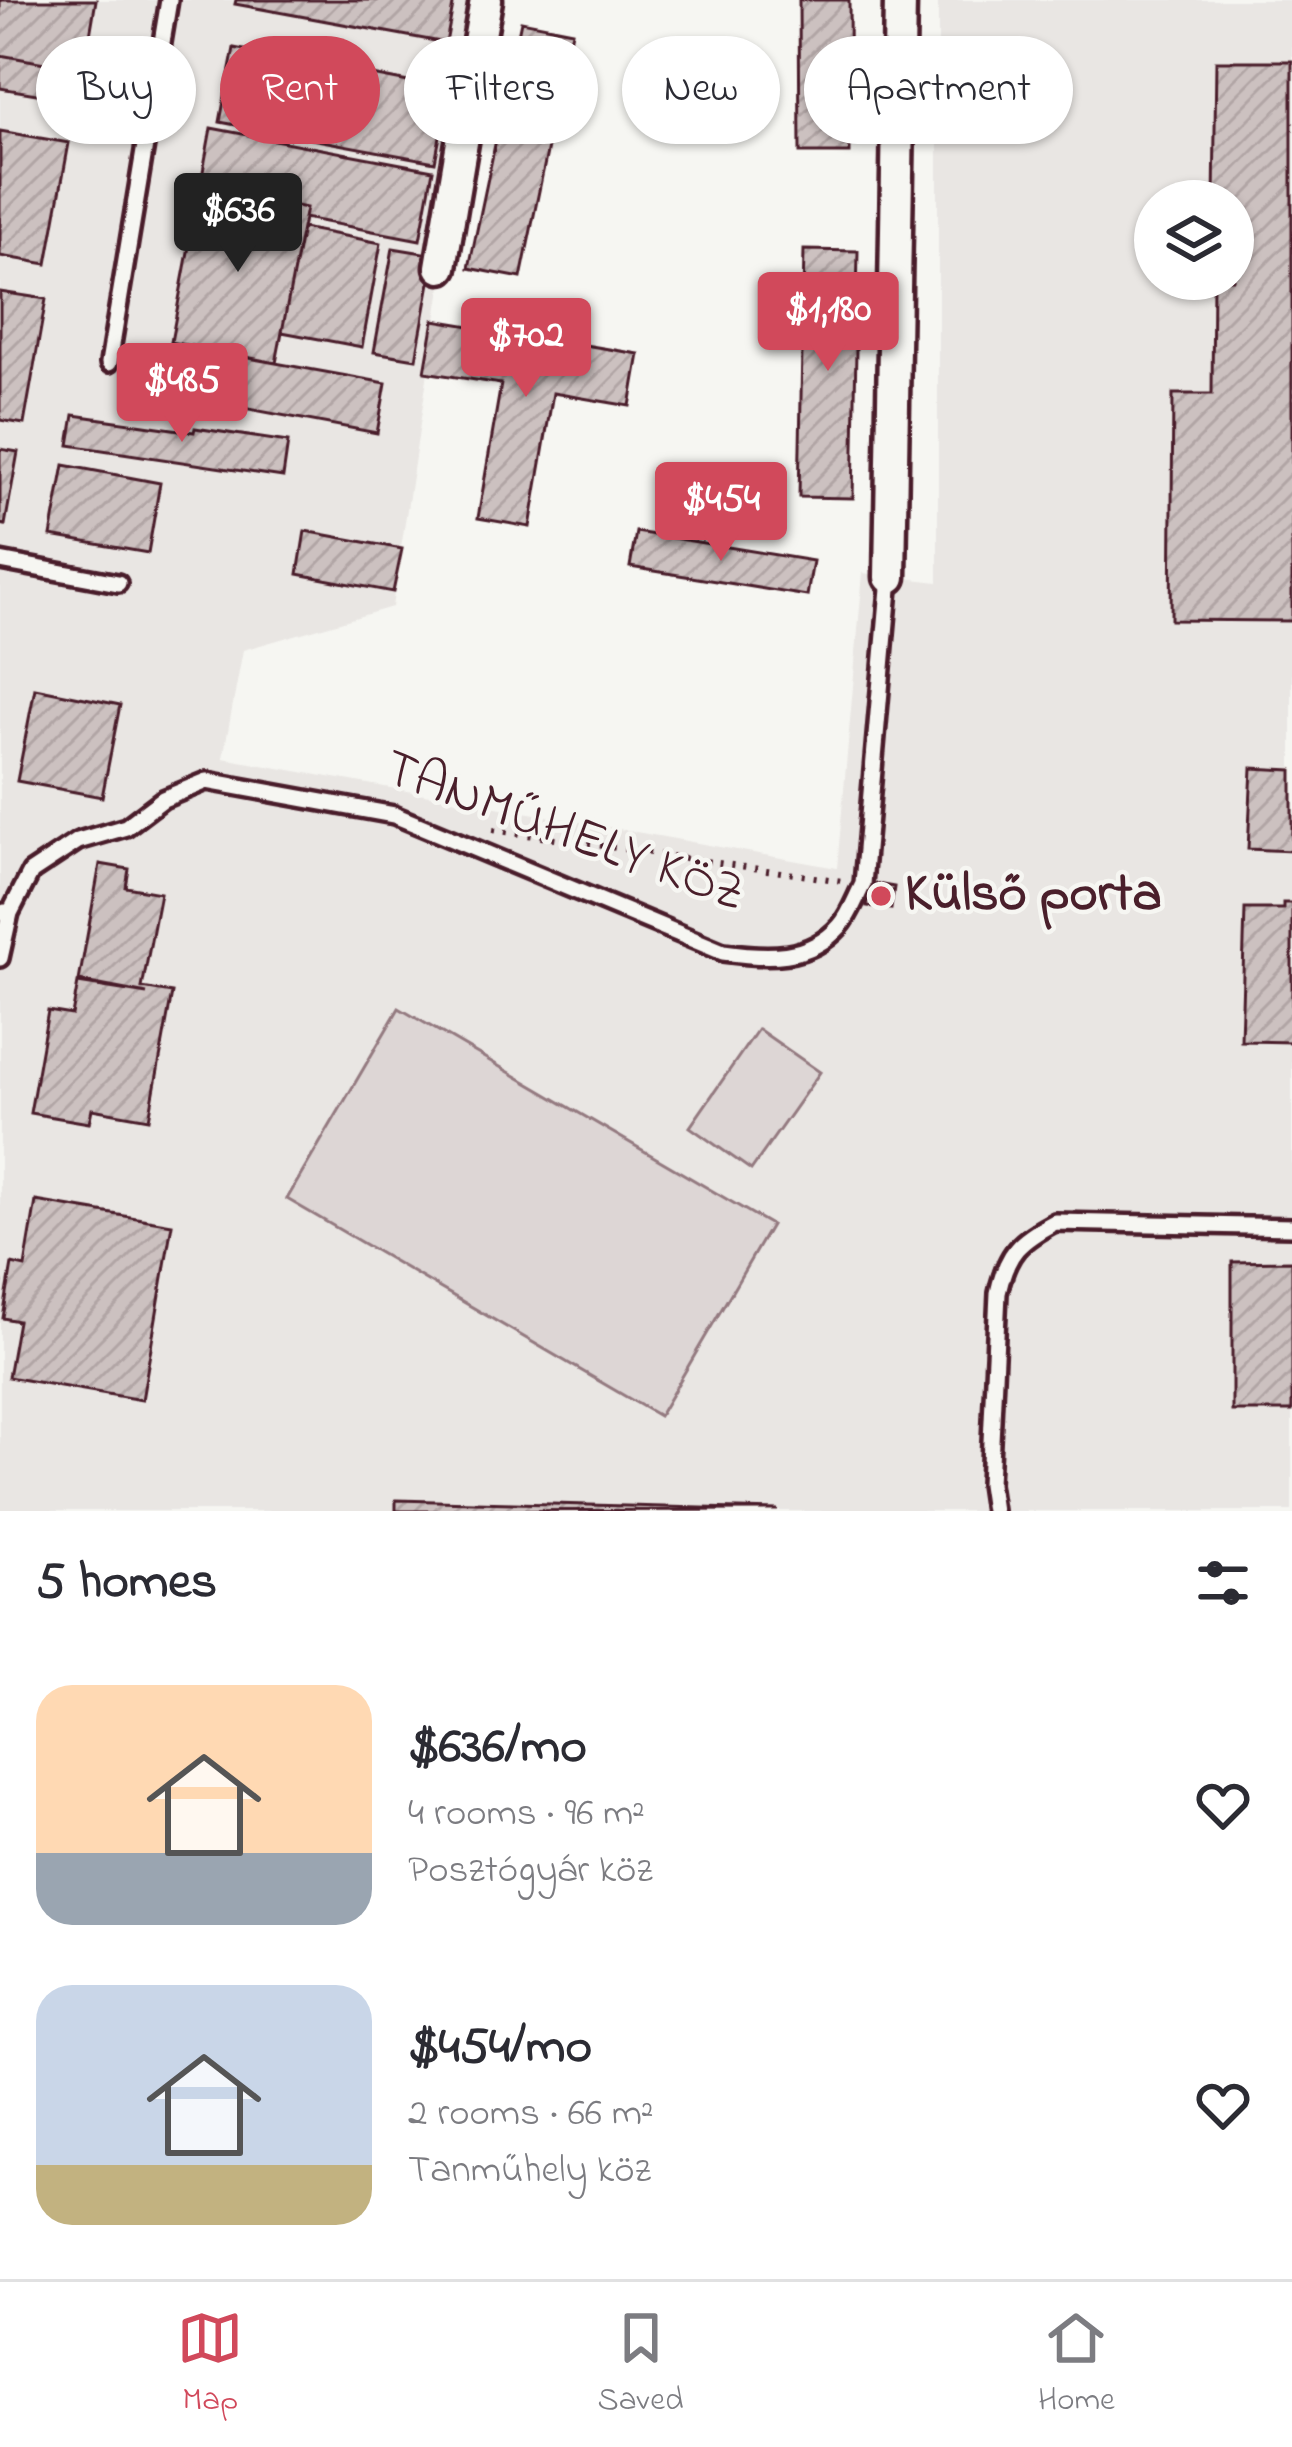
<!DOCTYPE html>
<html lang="en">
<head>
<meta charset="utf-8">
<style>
  :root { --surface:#fff; --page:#f7f7f7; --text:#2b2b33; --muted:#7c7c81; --line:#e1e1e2; --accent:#d1495b }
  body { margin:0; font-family:"Indie Flower",sans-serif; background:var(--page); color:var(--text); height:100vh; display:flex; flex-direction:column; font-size:45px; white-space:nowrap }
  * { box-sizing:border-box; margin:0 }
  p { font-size:39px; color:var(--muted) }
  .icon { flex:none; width:66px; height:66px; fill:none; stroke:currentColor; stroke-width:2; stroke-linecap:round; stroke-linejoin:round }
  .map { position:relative; height:1511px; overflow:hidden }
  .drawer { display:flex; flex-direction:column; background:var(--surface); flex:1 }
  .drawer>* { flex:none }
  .top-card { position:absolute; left:36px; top:36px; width:1221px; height:108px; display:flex; gap:24px }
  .controls { position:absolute; left:1134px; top:180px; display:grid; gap:24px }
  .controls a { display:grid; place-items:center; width:120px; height:120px; border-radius:50%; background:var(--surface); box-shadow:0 3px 9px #0004; font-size:60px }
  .price { position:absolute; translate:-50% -102px; padding:0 27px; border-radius:12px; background:var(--accent); color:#fff; font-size:39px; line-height:78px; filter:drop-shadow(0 3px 6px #0008) }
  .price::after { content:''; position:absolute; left:50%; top:72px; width:36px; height:27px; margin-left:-18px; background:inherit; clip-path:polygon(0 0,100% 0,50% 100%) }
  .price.active { background:#222; color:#fff }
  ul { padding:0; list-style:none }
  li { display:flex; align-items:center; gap:36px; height:300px; padding:0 36px }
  li span { display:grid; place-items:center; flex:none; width:336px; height:240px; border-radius:36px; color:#555 }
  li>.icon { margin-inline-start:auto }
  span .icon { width:144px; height:144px; fill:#fffc; stroke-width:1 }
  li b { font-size:51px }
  h2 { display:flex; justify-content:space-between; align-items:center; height:144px; padding:0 36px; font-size:51px }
  .tag { padding:0 42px; border-radius:54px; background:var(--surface); box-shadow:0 3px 9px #0004; font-size:42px; line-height:108px }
  .tag.active { background:var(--accent); color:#fff }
  .dock { display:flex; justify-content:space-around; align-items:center; height:168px; border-top:3px solid var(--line); background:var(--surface); font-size:33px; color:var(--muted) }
  .dock a { display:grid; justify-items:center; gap:6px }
  .dock .active { color:var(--accent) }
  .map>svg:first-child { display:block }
</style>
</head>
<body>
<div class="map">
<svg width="1292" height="1511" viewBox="0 0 1292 1511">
  <defs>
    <pattern id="building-hatch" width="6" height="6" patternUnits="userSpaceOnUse" patternTransform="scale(3)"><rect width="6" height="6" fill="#ccc1c0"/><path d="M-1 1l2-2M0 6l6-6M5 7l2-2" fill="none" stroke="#b1a5a5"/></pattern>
  </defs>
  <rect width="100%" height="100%" fill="#f6f6f2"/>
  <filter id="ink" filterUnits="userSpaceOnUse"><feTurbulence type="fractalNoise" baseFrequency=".00833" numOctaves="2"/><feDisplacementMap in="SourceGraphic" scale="24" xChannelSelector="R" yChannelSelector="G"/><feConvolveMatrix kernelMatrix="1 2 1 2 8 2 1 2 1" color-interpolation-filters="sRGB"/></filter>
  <g filter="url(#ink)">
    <!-- built -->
    <path fill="#e9e6e3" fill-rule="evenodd" d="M 0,0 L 485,0 L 392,607 L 243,650 L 223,758 L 837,868 L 863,573 L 938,582 L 938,0 L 1292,0 L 1292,1511 L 0,1511 ZM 1155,201 L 1233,201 L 1233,279 L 1155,279 Z"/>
    <!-- grass -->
    <path fill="#ddd6d5" stroke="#947a80" stroke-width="3" d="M 399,1008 L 771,1225 L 659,1416 L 287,1199 Z
      M 758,1029 L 820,1072 L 751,1170 L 690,1127 Z"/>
    <!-- building -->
    <path fill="url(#building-hatch)" stroke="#4a1f2b" stroke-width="3" d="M 0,0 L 96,0 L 84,70 L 0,55 Z
      M 236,0 L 454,0 L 446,43 L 235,4 Z
      M 799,0 L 849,0 L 850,153 L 800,153 Z
      M 521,21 L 572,31 L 521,278 L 469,268 Z
      M 234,48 L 449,90 L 435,162 L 220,122 Z
      M 0,55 L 84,70 L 79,101 L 0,88 Z
      M 1216,61 L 1292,61 L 1292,621 L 1171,620 L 1173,394 L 1212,394 L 1213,279 L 1233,279 L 1233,201 L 1214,201 Z
      M 211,128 L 433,170 L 420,240 L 304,218 L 306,208 L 200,188 Z
      M 0,131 L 69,143 L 47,264 L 0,256 Z
      M 200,188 L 306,208 L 276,363 L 171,342 Z
      M 302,228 L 381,243 L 362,347 L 282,332 Z
      M 393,248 L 435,255 L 416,359 L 374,352 Z
      M 804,250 L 858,251 L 853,498 L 799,497 Z
      M 0,292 L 46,299 L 24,424 L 0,420 Z
      M 434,320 L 639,354 L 630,406 L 553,393 L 530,527 L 478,518 L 501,384 L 425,372 Z
      M 237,356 L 386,383 L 377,433 L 228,405 Z
      M 74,415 L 194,432 L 195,428 L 288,442 L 283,477 L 69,445 Z
      M 0,449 L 18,452 L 5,525 L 0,524 Z
      M 64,465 L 160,483 L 148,553 L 51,536 Z
      M 305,531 L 402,549 L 393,592 L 298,574 Z
      M 636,532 L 813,561 L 807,596 L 630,567 Z
      M 35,688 L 120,705 L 102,797 L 17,781 Z
      M 1252,768 L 1292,770 L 1292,851 L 1248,849 Z
      M 100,864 L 129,869 L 126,887 L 160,893 L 142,988 L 172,993 L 149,1119 L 92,1109 L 89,1123 L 30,1113 L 48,1011 L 72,1015 L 78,983 L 147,994 L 79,981 Z
      M 871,883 L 894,887 L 891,909 L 867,906 Z
      M 1283,903 L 1292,903 L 1292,1042 L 1241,1041 L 1245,909 L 1283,909 Z
      M 36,1201 L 172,1224 L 142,1400 L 8,1377 L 18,1321 L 3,1318 L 12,1264 L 25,1267 Z
      M 1292,1261 L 1292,1411 L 1232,1411 L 1232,1262 Z
      M 396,1500 L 778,1510 L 396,1511 Z"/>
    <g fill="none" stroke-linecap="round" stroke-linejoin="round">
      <defs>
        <path id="service" d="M 109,363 L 169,0
          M 0,561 L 118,583
          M 10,913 L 31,872 L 78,841 L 126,827 L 163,799 L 207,781 L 394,815 L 723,952 C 766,958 809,961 840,926 C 850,915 856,897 863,884 L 890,577
          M 0,958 L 10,913 L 5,912
          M 993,1511 L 989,1484 L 998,1293 C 1007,1252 1019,1241 1055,1222 L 1292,1227"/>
        <path id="minor" d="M 441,267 L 486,0
          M 890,577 L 900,0"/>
      </defs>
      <!-- service casing -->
      <use href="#service" stroke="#4a1f2b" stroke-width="24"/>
      <!-- minor casing -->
      <use href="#minor" stroke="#4a1f2b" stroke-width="39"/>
      <!-- path -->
      <path stroke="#4a1f2b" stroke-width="6" stroke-dasharray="3 9" stroke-linecap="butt" d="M 493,830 L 842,881
        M 0,1284 L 8,1286"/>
      <!-- service -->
      <use href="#service" stroke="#f6f6f2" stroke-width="15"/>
      <!-- minor -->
      <use href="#minor" stroke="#f6f6f2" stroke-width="30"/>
    </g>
  </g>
  <!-- markers -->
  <circle fill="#d1495b" stroke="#f6f6f2" stroke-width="4.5" cx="881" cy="896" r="12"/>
  <g text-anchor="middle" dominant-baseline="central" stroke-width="9" stroke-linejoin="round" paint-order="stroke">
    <!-- street labels -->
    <g font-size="54" fill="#4a1f2b" stroke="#f6f6f2">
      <text transform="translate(564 833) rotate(20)">TANMŰHELY KÖZ</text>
    </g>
    <!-- poi labels -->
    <g font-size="54" font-weight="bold" fill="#4a1f2b" stroke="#f6f6f2" text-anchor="start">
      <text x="905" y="896">Külső porta</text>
    </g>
  </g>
</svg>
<div class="controls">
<a><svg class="icon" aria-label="layers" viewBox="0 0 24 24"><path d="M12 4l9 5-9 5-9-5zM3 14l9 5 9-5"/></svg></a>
</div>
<b class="price active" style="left:238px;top:275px">$636</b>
<b class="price" style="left:828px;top:374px">$1,180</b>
<b class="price" style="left:526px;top:400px">$702</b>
<b class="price" style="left:182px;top:445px">$485</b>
<b class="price" style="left:721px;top:564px">$454</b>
<div class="top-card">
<a class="tag">Buy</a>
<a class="tag active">Rent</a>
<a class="tag">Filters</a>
<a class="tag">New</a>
<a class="tag">Apartment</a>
</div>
</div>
<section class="drawer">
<h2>5 homes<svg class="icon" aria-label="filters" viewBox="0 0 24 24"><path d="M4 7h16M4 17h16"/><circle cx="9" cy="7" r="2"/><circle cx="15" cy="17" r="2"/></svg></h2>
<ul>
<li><span style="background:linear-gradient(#ffd9b3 70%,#9aa5b1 0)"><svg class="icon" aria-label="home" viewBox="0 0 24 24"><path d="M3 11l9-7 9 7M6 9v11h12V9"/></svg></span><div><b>$636/mo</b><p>4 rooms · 96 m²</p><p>Posztógyár köz</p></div><svg class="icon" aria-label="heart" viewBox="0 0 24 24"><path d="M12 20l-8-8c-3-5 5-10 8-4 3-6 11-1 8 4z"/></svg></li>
<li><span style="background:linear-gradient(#c9d6e8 75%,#c2b280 0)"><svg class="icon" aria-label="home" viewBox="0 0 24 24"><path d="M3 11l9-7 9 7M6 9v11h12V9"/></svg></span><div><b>$454/mo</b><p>2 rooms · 66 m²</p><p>Tanműhely köz</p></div><svg class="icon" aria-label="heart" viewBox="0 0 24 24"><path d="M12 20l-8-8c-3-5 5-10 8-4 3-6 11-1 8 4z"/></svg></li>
</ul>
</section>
<nav class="dock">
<a class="active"><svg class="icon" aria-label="map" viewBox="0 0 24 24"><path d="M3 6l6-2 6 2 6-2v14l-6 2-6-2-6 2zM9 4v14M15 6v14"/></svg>Map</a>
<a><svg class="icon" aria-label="saved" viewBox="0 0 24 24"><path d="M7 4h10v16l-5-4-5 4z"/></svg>Saved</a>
<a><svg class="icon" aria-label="home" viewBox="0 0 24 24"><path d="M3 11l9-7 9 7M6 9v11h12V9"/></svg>Home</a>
</nav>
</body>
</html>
